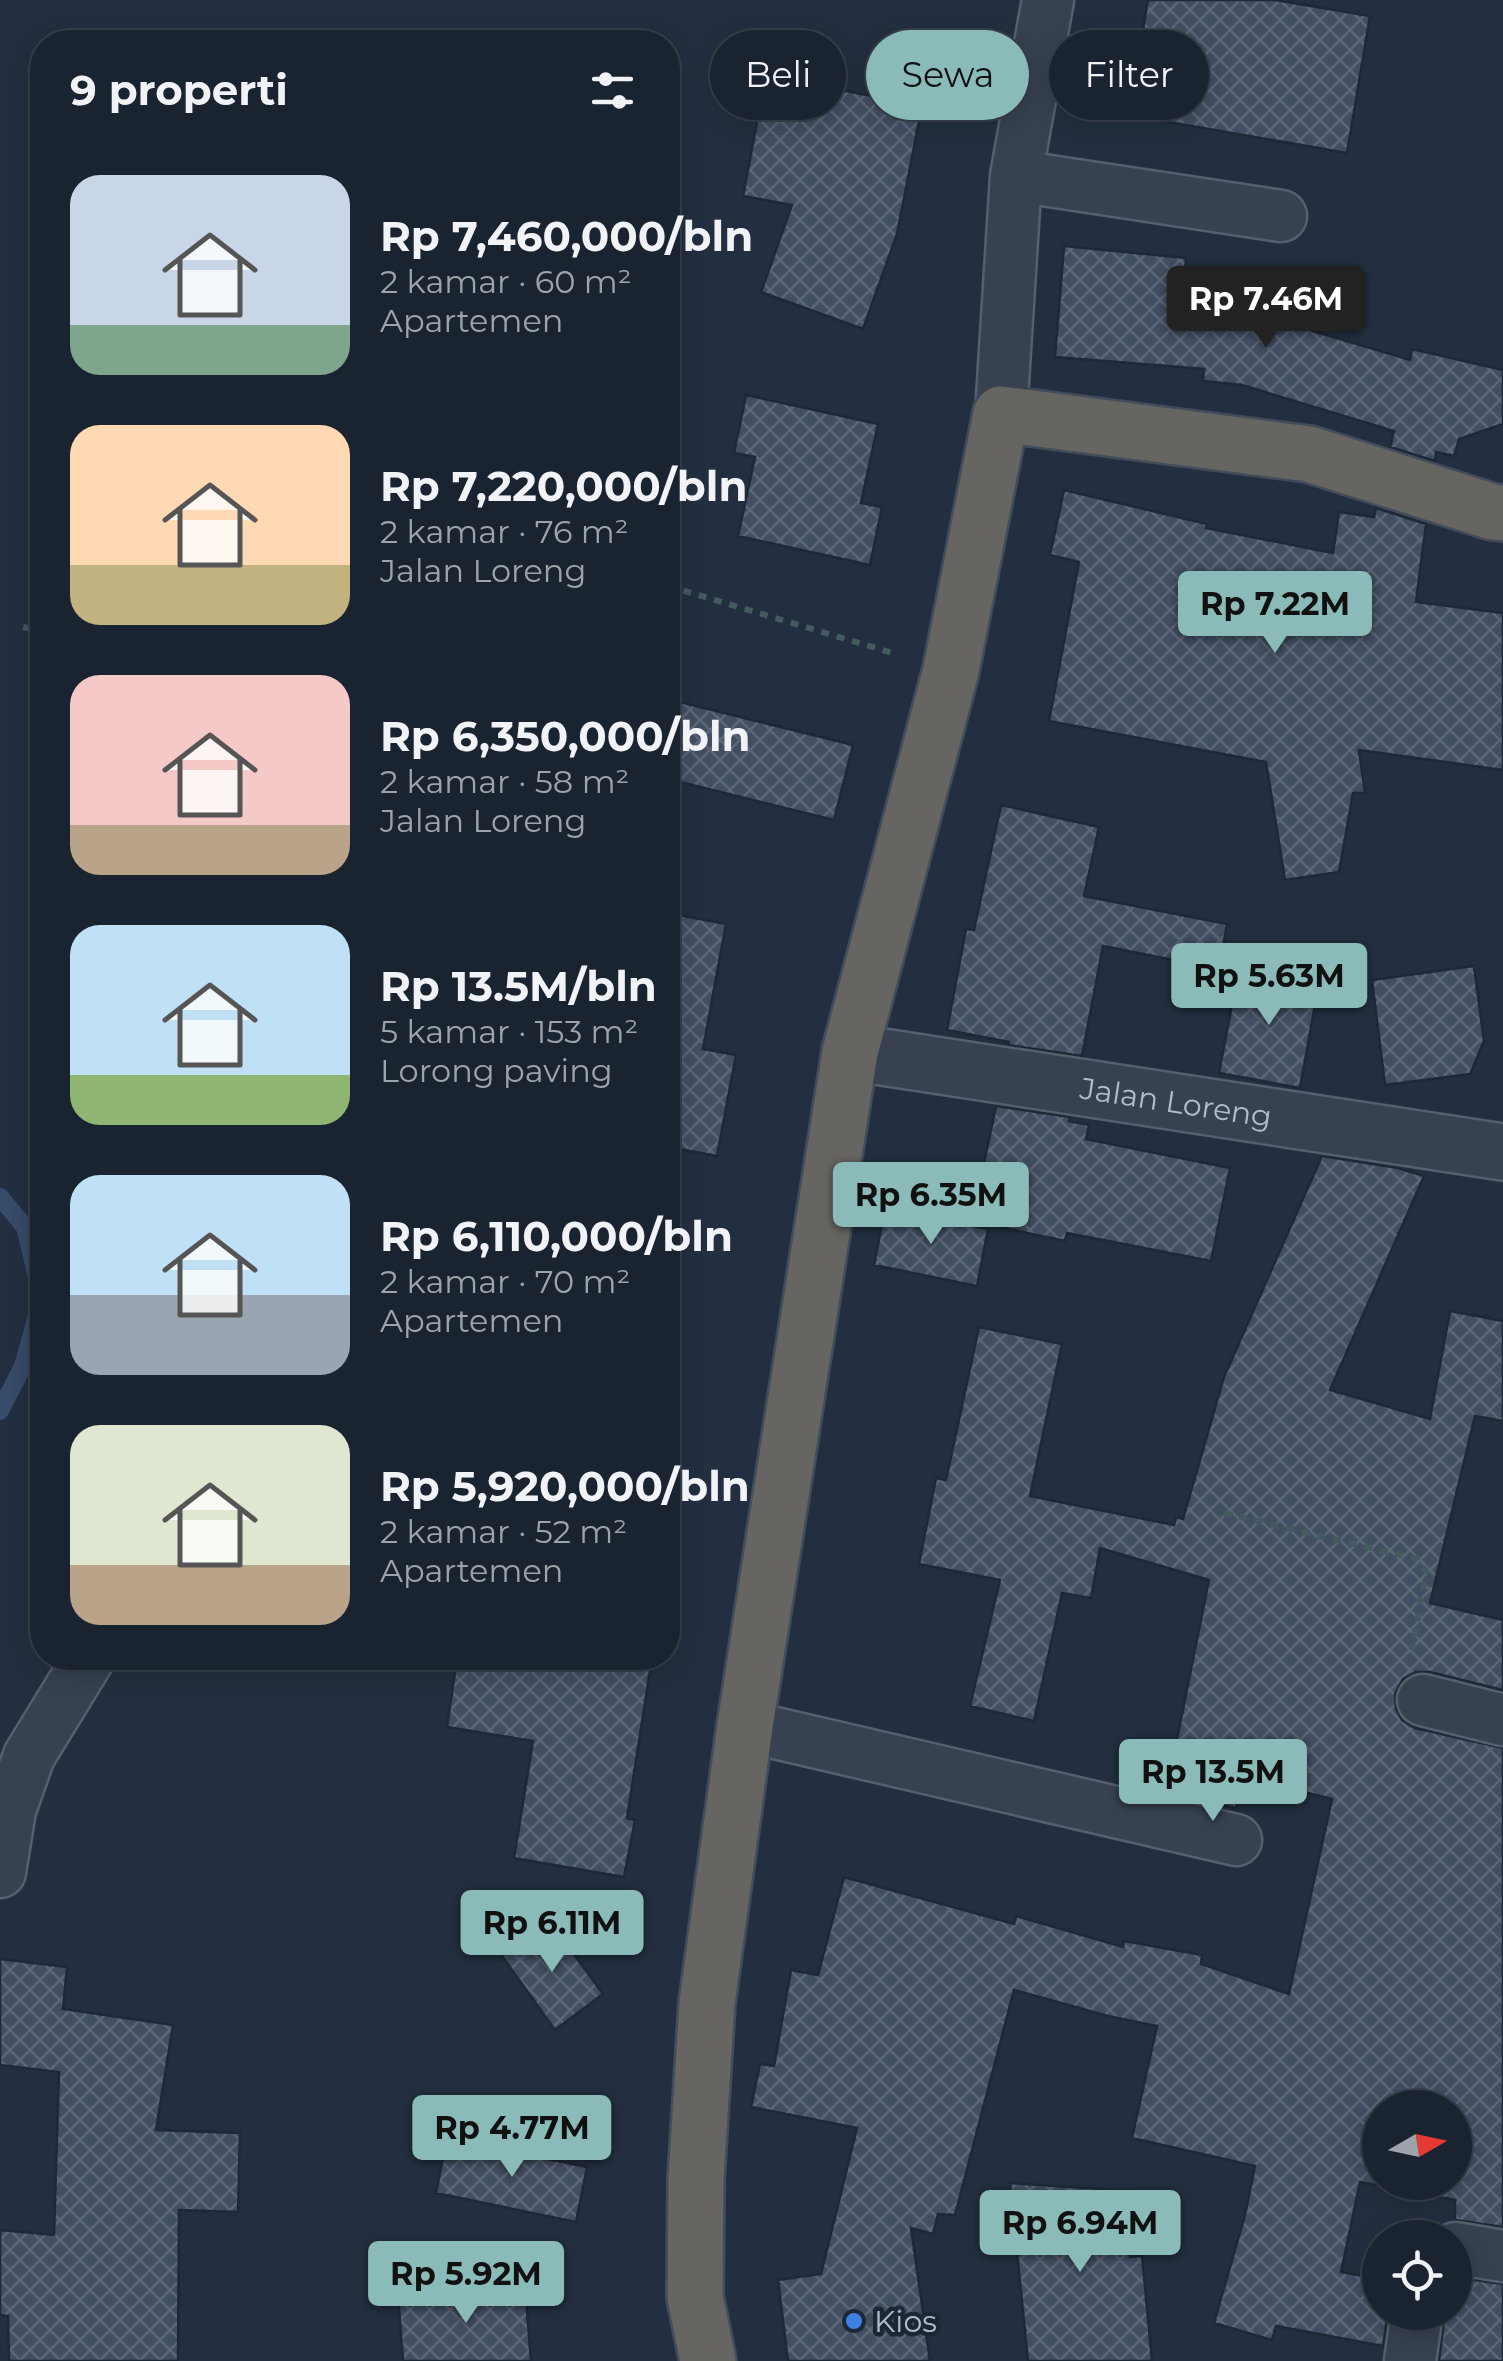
<!DOCTYPE html>
<html lang="id">
<head>
<meta charset="utf-8">
<style>
  :root { --surface:#1a2330; --page:#272f3c; --text:#f1f3f6; --muted:#9fa4ab; --line:#38404c; --accent:#8bbbb9 }
  body { margin:0; font-family:Montserrat,sans-serif; background:var(--page); color:var(--text); height:100vh; display:flex; flex-direction:column; font-size:38px; white-space:nowrap }
  * { box-sizing:border-box; margin:0 }
  p { font-size:32px; color:var(--muted) }
  .icon { flex:none; width:55px; height:55px; fill:none; stroke:currentColor; stroke-width:2; stroke-linecap:round; stroke-linejoin:round }
  .map { position:relative; flex:1; overflow:hidden }
  .sheet { position:absolute; left:30px; top:30px; width:650px; height:1640px; display:flex; flex-direction:column; background:var(--surface); border-radius:40px; box-shadow:0 5px 25px #0003,0 0 0 2px var(--line) }
  .sheet>* { flex:none }
  .top-card { position:absolute; left:710px; top:30px; width:642px; height:90px; display:flex; gap:20px }
  .needle { width:65px; rotate:81deg }
  .controls { position:absolute; left:1362px; top:2090px; display:grid; gap:20px }
  .controls a { display:grid; place-items:center; width:110px; height:110px; border-radius:50%; background:var(--surface); box-shadow:0 5px 25px #0003,0 0 0 2px var(--line); font-size:50px }
  .price { position:absolute; translate:-50% -85px; padding:0 22px; border-radius:10px; background:var(--accent); color:#111; font-size:32px; line-height:65px; filter:drop-shadow(0 2px 5px #0008) }
  .price::after { content:''; position:absolute; left:50%; top:60px; width:30px; height:22px; margin-left:-15px; background:inherit; clip-path:polygon(0 0,100% 0,50% 100%) }
  .price.active { background:#222; color:#fff }
  ul { padding:0; list-style:none }
  li { display:flex; align-items:center; gap:30px; height:250px; padding:0 40px }
  li span { display:grid; place-items:center; flex:none; width:280px; height:200px; border-radius:30px; color:#555 }
  li>.icon { margin-inline-start:auto }
  span .icon { width:120px; height:120px; fill:#fffc; stroke-width:1 }
  li b { font-size:42px }
  h2 { display:flex; justify-content:space-between; align-items:center; height:120px; padding:0 40px; font-size:42px }
  .pill { padding:0 35px; border-radius:45px; background:var(--surface); box-shadow:0 5px 25px #0003,0 0 0 2px var(--line); font-size:35px; line-height:90px }
  .pill.active { background:var(--accent); color:#111 }
  .map>svg:first-child { display:block }
</style>
</head>
<body>
<div class="map">
<svg width="1503" height="2361" viewBox="0 0 1503 2361">
  <defs>
    <pattern id="building-cross-hatch" width="8" height="8" patternUnits="userSpaceOnUse" patternTransform="scale(2.5)"><rect width="8" height="8" fill="#424e62"/><path d="M0 0l8 8M0 8l8-8" fill="none" stroke="#5b6677"/></pattern>
  </defs>
  <rect width="100%" height="100%" fill="#232f40"/>
  <g fill="none" stroke-linecap="round" stroke-linejoin="round">
    <!-- stream -->
    <path stroke="#374b6a" stroke-width="18" d="M 0,1197 L 25,1227 L 42,1298 L 23,1366 L 0,1411"/>
  </g>
  <!-- building -->
  <path fill="url(#building-cross-hatch)" stroke="#1e2837" stroke-width="2.5" fill-rule="evenodd" d="M 1148,0 L 1275,0 L 1370,16 L 1347,153 L 1128,115 Z
    M 766,75 L 922,106 L 897,234 L 863,329 L 761,292 L 792,205 L 743,196 Z
    M 1064,246 L 1186,258 L 1184,292 L 1285,302 L 1283,322 L 1410,360 L 1412,349 L 1503,370 L 1503,424 L 1459,439 L 1454,456 L 1436,452 L 1435,461 L 1390,447 L 1394,431 L 1242,385 L 1203,381 L 1204,369 L 1055,357 Z
    M 746,395 L 878,424 L 861,503 L 882,507 L 870,565 L 738,536 L 755,457 L 734,453 Z
    M 1064,490 L 1207,524 L 1206,528 L 1333,553 L 1339,512 L 1374,517 L 1376,508 L 1426,524 L 1416,602 L 1503,613 L 1503,770 L 1359,750 L 1365,793 L 1353,793 L 1339,872 L 1285,880 L 1266,762 L 1049,721 L 1079,562 L 1050,555 Z
    M 668,699 L 853,745 L 834,820 L 668,779 Z
    M 1001,805 L 1099,827 L 1084,896 L 1227,924 L 1219,969 L 1103,946 L 1082,1056 L 1008,1045 L 1009,1042 L 947,1030 L 966,929 L 974,930 Z
    M 668,913 L 726,924 L 703,1049 L 736,1055 L 717,1156 L 668,1147 Z
    M 1474,966 L 1484,1041 L 1470,1074 L 1385,1085 L 1372,980 Z
    M 1239,968 L 1319,983 L 1300,1088 L 1219,1073 Z
    M 996,1106 L 1070,1117 L 1069,1121 L 1089,1125 L 1086,1139 L 1230,1168 L 1211,1261 L 1067,1233 L 1065,1241 L 972,1221 Z
    M 1322,1156 L 1398,1168 L 1424,1176 L 1330,1390 L 1430,1419 L 1450,1311 L 1503,1321 L 1503,1421 L 1475,1416 L 1430,1603 L 1503,1620 L 1503,1690 L 1430,1672 L 1416,1672 L 1403,1679 L 1395,1694 L 1396,1709 L 1402,1720 L 1415,1728 L 1503,1748 L 1503,2227 L 1455,2220 L 1455,2200 L 1360,2182 L 1341,2272 L 1380,2279 L 1380,2312 L 1388,2312 L 1383,2346 L 1276,2326 L 1272,2340 L 1214,2323 L 1245,2215 L 1255,2166 L 1132,2138 L 1157,2026 L 1108,2016 L 1014,1990 L 955,2215 L 938,2214 L 933,2234 L 911,2228 L 930,2361 L 788,2361 L 778,2280 L 821,2274 L 857,2128 L 751,2107 L 760,2064 L 774,2066 L 791,1970 L 818,1975 L 844,1877 L 1014,1924 L 1016,1916 L 1123,1947 L 1124,1941 L 1202,1955 L 1201,1964 L 1289,1994 L 1332,1799 L 1242,1777 L 1236,1808 L 1166,1794 L 1209,1580 L 1100,1548 L 1091,1598 L 1062,1593 L 1034,1721 L 970,1706 L 1000,1580 L 919,1564 L 936,1478 L 946,1480 L 979,1327 L 1062,1344 L 1030,1496 L 1174,1525 L 1176,1517 L 1183,1519 L 1224,1377 ZM 1380,2108 L 1455,2108 L 1455,2182 L 1380,2182 Z
    M 885,1209 L 988,1229 L 977,1286 L 874,1265 Z
    M 457,1658 L 652,1658 L 627,1818 L 635,1820 L 624,1877 L 514,1858 L 533,1741 L 447,1727 Z
    M 549,1920 L 603,1994 L 555,2030 L 502,1956 Z
    M 0,1959 L 67,1967 L 63,2009 L 173,2025 L 156,2130 L 240,2133 L 238,2212 L 179,2210 L 178,2361 L 9,2361 L 8,2316 L 0,2315 L 0,2230 L 54,2235 L 59,2072 L 0,2065 Z
    M 447,2138 L 587,2167 L 576,2222 L 436,2193 Z
    M 1010,2183 L 1134,2191 L 1130,2257 L 1142,2256 L 1152,2361 L 1028,2361 Z
    M 1455,2277 L 1503,2284 L 1503,2361 L 1439,2361 L 1445,2312 L 1455,2312 Z
    M 525,2286 L 531,2361 L 403,2361 L 398,2296 Z"/>
  <g fill="none" stroke-linecap="round" stroke-linejoin="round">
    <defs>
      <path id="minor" d="M 1016,176 L 1281,216
        M 1001,414 L 1016,176 L 1048,0
        M 1423,1700 L 1503,1720
        M 745,1726 L 1236,1840
        M 0,1872 L 10,1810 L 29,1756 L 89,1658
        M 1455,2248 L 1503,2256
        M 1410,2361 L 1417,2312"/>
      <g id="tertiary">
        <path id="s1" d="M 850,1052 L 1503,1152"/>
      </g>
      <path id="trunk" d="M 708,2361 L 695,2297 L 696,2179 L 707,2003 L 745,1726 L 850,1052 L 951,670 L 1001,414 L 1309,454 L 1493,512 L 1503,513"/>
    </defs>
    <!-- minor casing -->
    <use href="#minor" stroke="#555f6d" stroke-width="55"/>
    <!-- tertiary casing -->
    <use href="#tertiary" stroke="#555f6d" stroke-width="60"/>
    <!-- trunk casing -->
    <use href="#trunk" stroke="#424c5a" stroke-width="60"/>
    <!-- path -->
    <path stroke="#435a5e" stroke-width="6" stroke-dasharray="8 8" stroke-linecap="butt" d="M 668,586 L 896,654
      M 23,627 L 42,631
      M 1224,1513 L 1417,1559 L 1426,1571 L 1412,1650"/>
    <!-- minor -->
    <use href="#minor" stroke="#374150" stroke-width="50"/>
    <!-- tertiary -->
    <use href="#tertiary" stroke="#374150" stroke-width="55"/>
    <!-- trunk -->
    <use href="#trunk" stroke="#666562" stroke-width="55"/>
  </g>
  <!-- markers -->
  <circle fill="#3f7fe0" stroke="#1c2635" stroke-width="4" cx="854" cy="2321" r="10"/>
  <g text-anchor="middle" dominant-baseline="central" stroke-width="9" stroke-linejoin="round" paint-order="stroke">
    <!-- street labels -->
    <g font-size="30" fill="#b3bcca" stroke="#1c2635">
      <text stroke="none"><textPath href="#s1" startOffset="330">Jalan Loreng</textPath></text>
    </g>
    <!-- poi labels -->
    <g font-size="30" fill="#b3bcca" stroke="#1c2635" text-anchor="start">
      <text x="874" y="2321">Kios</text>
    </g>
  </g>
</svg>
<div class="controls">
<a><svg class="needle" viewBox="-14 -14 28 28"><path d="M0-13l5 13h-10z" fill="#e53935"/><path d="M0 13l5-13h-10z" fill="#9fa4ab"/></svg></a>
<a><svg class="icon" aria-label="locate" viewBox="0 0 24 24"><circle cx="12" cy="12" r="6"/><path d="M12 2v4M12 18v4M2 12h4M18 12h4"/></svg></a>
</div>
<b class="price active" style="left:1266px;top:351px">Rp 7.46M</b>
<b class="price" style="left:1275px;top:656px">Rp 7.22M</b>
<b class="price" style="left:1269px;top:1028px">Rp 5.63M</b>
<b class="price" style="left:931px;top:1247px">Rp 6.35M</b>
<b class="price" style="left:1213px;top:1824px">Rp 13.5M</b>
<b class="price" style="left:552px;top:1975px">Rp 6.11M</b>
<b class="price" style="left:512px;top:2180px">Rp 4.77M</b>
<b class="price" style="left:1080px;top:2275px">Rp 6.94M</b>
<b class="price" style="left:466px;top:2326px">Rp 5.92M</b>
<div class="top-card">
<a class="pill">Beli</a>
<a class="pill active">Sewa</a>
<a class="pill">Filter</a>
</div>
<section class="sheet">
<h2>9 properti<svg class="icon" aria-label="filters" viewBox="0 0 24 24"><path d="M4 7h16M4 17h16"/><circle cx="9" cy="7" r="2"/><circle cx="15" cy="17" r="2"/></svg></h2>
<ul>
<li><span style="background:linear-gradient(#c9d6e8 75%,#7fa58c 0)"><svg class="icon" aria-label="home" viewBox="0 0 24 24"><path d="M3 11l9-7 9 7M6 9v11h12V9"/></svg></span><div><b>Rp 7,460,000/bln</b><p>2 kamar · 60 m²</p><p>Apartemen</p></div></li>
<li><span style="background:linear-gradient(#ffd9b3 70%,#c2b280 0)"><svg class="icon" aria-label="home" viewBox="0 0 24 24"><path d="M3 11l9-7 9 7M6 9v11h12V9"/></svg></span><div><b>Rp 7,220,000/bln</b><p>2 kamar · 76 m²</p><p>Jalan Loreng</p></div></li>
<li><span style="background:linear-gradient(#f6c9c9 75%,#b9a48a 0)"><svg class="icon" aria-label="home" viewBox="0 0 24 24"><path d="M3 11l9-7 9 7M6 9v11h12V9"/></svg></span><div><b>Rp 6,350,000/bln</b><p>2 kamar · 58 m²</p><p>Jalan Loreng</p></div></li>
<li><span style="background:linear-gradient(#bfe0f5 75%,#8fb573 0)"><svg class="icon" aria-label="home" viewBox="0 0 24 24"><path d="M3 11l9-7 9 7M6 9v11h12V9"/></svg></span><div><b>Rp 13.5M/bln</b><p>5 kamar · 153 m²</p><p>Lorong paving</p></div></li>
<li><span style="background:linear-gradient(#bfe0f5 60%,#9aa5b1 0)"><svg class="icon" aria-label="home" viewBox="0 0 24 24"><path d="M3 11l9-7 9 7M6 9v11h12V9"/></svg></span><div><b>Rp 6,110,000/bln</b><p>2 kamar · 70 m²</p><p>Apartemen</p></div></li>
<li><span style="background:linear-gradient(#dfe7d0 70%,#b9a48a 0)"><svg class="icon" aria-label="home" viewBox="0 0 24 24"><path d="M3 11l9-7 9 7M6 9v11h12V9"/></svg></span><div><b>Rp 5,920,000/bln</b><p>2 kamar · 52 m²</p><p>Apartemen</p></div></li>
</ul>
</section>
</div>
</body>
</html>
